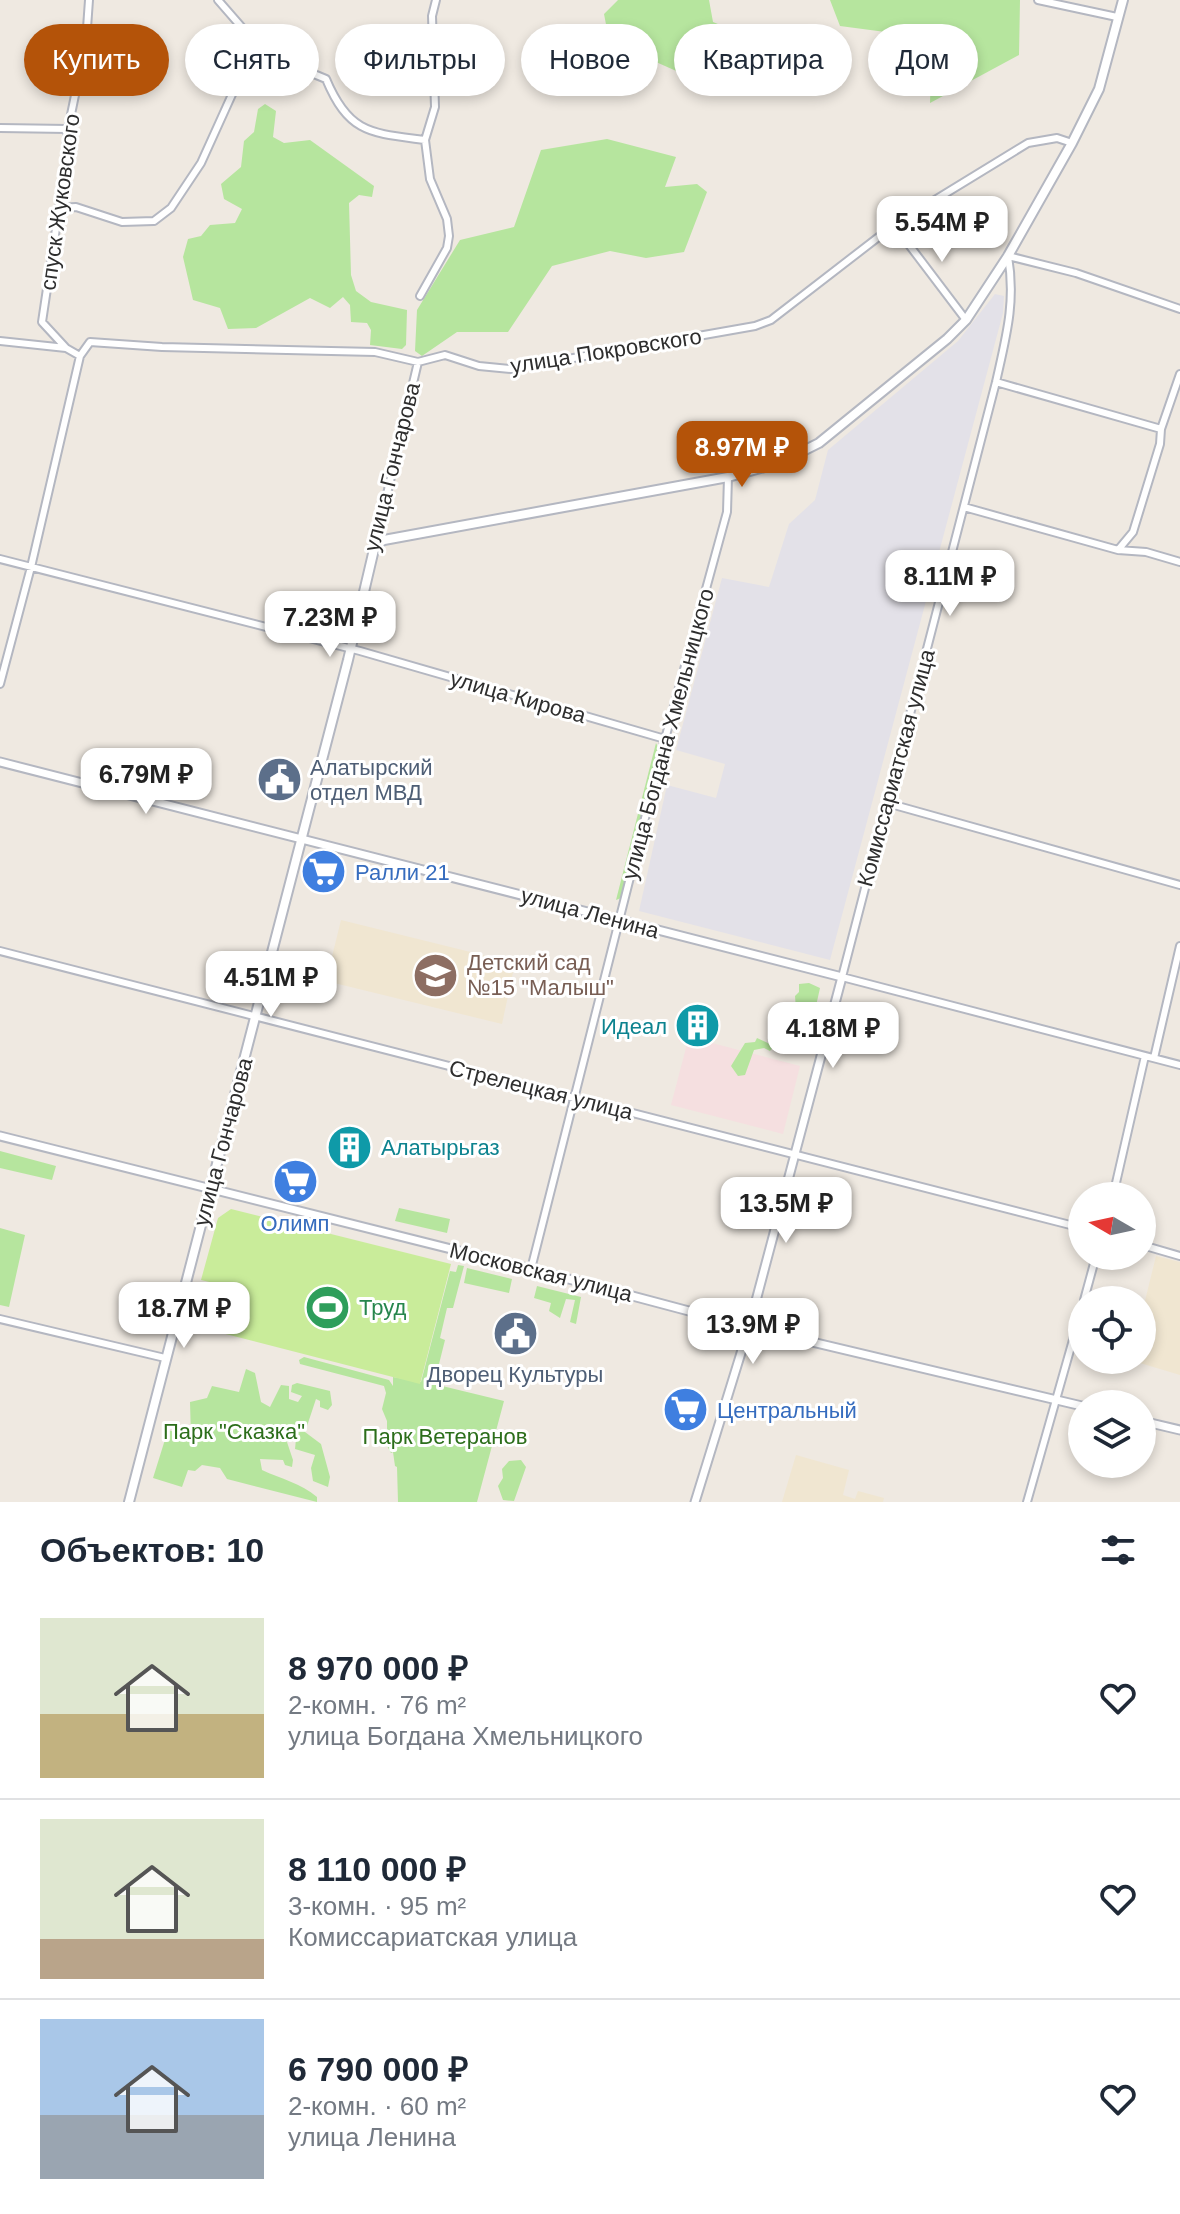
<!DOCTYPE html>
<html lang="ru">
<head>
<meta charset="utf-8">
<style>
  :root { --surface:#fff; --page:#f6f6f7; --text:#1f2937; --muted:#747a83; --line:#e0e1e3; --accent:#b45309 }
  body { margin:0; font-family:Helvetica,sans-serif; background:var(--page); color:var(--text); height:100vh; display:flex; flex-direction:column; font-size:30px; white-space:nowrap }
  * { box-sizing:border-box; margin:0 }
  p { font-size:26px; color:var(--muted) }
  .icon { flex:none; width:44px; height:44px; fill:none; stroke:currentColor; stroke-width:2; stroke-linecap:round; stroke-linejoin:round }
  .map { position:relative; height:1502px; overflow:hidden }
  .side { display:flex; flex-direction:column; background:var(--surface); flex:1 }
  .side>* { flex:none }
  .hud { position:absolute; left:24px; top:24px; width:1132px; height:72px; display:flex; gap:16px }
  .needle { width:52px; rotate:279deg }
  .buttons { position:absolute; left:1068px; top:1182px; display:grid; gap:16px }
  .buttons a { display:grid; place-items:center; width:88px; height:88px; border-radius:50%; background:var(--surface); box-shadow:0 4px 12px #0003; font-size:40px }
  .price { position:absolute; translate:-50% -68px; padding:0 18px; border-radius:16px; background:#fff; color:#222; font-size:26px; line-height:52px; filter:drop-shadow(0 2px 4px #0008) }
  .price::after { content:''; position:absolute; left:50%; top:48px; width:24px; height:18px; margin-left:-12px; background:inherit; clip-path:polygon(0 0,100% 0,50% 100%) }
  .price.current { background:var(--accent); color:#fff }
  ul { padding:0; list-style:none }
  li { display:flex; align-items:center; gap:24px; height:200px; padding:0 40px }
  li+li { border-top:2px solid var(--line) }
  li span { display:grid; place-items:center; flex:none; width:224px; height:160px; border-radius:0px; color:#555 }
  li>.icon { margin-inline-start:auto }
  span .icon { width:96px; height:96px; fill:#fffc; stroke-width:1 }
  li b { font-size:34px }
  h2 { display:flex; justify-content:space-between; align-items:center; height:96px; padding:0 40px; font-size:34px }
  .chip { padding:0 28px; border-radius:36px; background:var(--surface); box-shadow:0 4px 12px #0003; font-size:28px; line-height:72px }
  .chip.current { background:var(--accent); color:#fff }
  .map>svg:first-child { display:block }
</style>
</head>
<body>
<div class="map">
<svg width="1180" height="1502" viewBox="0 0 1180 1502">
  <rect width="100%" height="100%" fill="#efe9e1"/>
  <!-- industrial -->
  <path fill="#e3e1e8" d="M 995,294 L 1004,296 L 1003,313 L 830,960 L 639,911 L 667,785 L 716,798 L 725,764 L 676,750 L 722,578 L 769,587 L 789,524 L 815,500 L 828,450 L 958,341 Z"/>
  <!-- education -->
  <path fill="#f0e6d1" d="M 341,920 L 515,963 L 502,1024 L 326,981 Z
    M 1156,1256 L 1180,1262 L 1180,1375 L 1130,1360 L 1142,1360 L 1142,1313 Z
    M 796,1455 L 849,1470 L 843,1495 L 855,1499 L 858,1491 L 884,1498 L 883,1502 L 782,1502 Z"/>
  <!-- medical -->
  <path fill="#f5dfe0" d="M 687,1011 L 713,1018 L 708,1042 L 800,1066 L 783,1134 L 671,1105 L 687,1044 L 679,1041 Z"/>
  <!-- green -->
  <path fill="#b6e59e" d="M 618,0 L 709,0 L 713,22 L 780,49 L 761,68 L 683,74 L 638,54 L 611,50 L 604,14 Z
    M 830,0 L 1020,0 L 1019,55 L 930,103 L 931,71 L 895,54 L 893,33 L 840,26 Z
    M 265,104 L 276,111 L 273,137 L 284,143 L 310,140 L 374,186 L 372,197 L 359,195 L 349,203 L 351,275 L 356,291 L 371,302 L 407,310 L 406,345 L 402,349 L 370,345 L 371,330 L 367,323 L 351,322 L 350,305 L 343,297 L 330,308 L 310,298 L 256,328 L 228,329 L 220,308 L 193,300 L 183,257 L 188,239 L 201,236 L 210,225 L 235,223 L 242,209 L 224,199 L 221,184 L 241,167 L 244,141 L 254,132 L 258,109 Z
    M 607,139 L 676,157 L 665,187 L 697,184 L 707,192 L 684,252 L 646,258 L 610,251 L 552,266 L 508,332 L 457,332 L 422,356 L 415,351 L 417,310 L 460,240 L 514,227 L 541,150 Z
    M 656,743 L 659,749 L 621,898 L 616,900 Z
    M 809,983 L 820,988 L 812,1024 L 806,1027 L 797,1022 L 795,996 L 799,992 L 799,984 Z
    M 757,1038 L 774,1046 L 770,1051 L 764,1048 L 754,1050 L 745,1075 L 738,1076 L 731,1066 L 745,1043 L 755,1042 Z
    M 0,1151 L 56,1166 L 52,1180 L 0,1168 Z
    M 399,1208 L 450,1219 L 447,1233 L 395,1221 Z
    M 0,1228 L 25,1235 L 9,1307 L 0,1305 Z
    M 458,1265 L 464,1266 L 453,1308 L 447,1308 L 440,1338 L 445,1340 L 434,1384 L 504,1401 L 477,1502 L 398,1502 L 397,1467 L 395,1466 L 393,1452 L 391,1453 L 387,1446 L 387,1421 L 382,1409 L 386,1393 L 384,1386 L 300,1364 L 299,1360 L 304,1357 L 389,1380 L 393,1386 L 393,1377 L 421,1382 L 450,1271 L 456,1272 Z
    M 467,1268 L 512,1279 L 509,1293 L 464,1283 Z
    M 537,1286 L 581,1297 L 576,1324 L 570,1322 L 575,1300 L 566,1299 L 560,1318 L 549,1311 L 551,1303 L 534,1298 Z
    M 246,1369 L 255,1373 L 261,1402 L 270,1407 L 281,1385 L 289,1386 L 289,1399 L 298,1402 L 302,1396 L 291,1392 L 292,1385 L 297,1383 L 330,1391 L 332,1405 L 328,1410 L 320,1407 L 320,1401 L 316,1399 L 305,1432 L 321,1444 L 330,1477 L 328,1487 L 313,1481 L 311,1468 L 315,1455 L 295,1449 L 296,1439 L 287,1442 L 293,1460 L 292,1467 L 285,1465 L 283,1460 L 260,1459 L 262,1470 C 281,1479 301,1483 317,1497 L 317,1502 L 227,1479 L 220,1468 L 202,1465 L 195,1471 L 188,1470 L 182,1487 L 153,1478 L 168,1430 L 191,1437 L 190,1402 L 207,1398 L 212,1386 L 239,1392 Z
    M 521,1460 L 526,1467 L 514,1501 L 503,1500 L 498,1486 L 503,1478 L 502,1469 L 509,1461 Z"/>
  <!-- pitch -->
  <path fill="#c9ec9a" d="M 231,1209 L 451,1264 L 420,1384 L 210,1330 L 222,1285 L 201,1280 L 218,1218 Z"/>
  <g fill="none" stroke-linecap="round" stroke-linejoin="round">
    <defs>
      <path id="minor" d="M 218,0 L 265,54 L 326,79 C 349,134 371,133 425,140
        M 1038,0 L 1117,17
        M 0,128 L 68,129
        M 59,208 L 76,207 L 122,222 L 154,221 L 171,208 L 201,163 L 244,68 L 265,54
        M 894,225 L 966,320
        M 420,296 L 447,248 L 449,236 L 447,219 L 430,179 L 425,140 L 435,107 L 432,16 L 436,0
        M 1180,309 L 1076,273 L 1008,256 C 1016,302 1006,337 996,382 L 842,977 L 1180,1065
        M 0,341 L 66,348 L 80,356 L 90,342 L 162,347 L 375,352 L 418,362 L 445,355 L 479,366 L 511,369 L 755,326 L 771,320 L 894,225 L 1028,143 L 1057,138 L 1072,143
        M 66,348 L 42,322 L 64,175 L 68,129 L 86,42 L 89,0
        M 996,382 L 1161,429
        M 964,507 L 1118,550 L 1146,552 L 1180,562
        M 375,545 L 418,362
        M 1118,550 L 1133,532 L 1160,444 L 1161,429 L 1180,374
        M 0,559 L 360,651 L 665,739
        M 0,684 L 31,567 L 80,356
        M 887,803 L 1180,885
        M 0,951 L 1082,1228
        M 1154,1058 L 1180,946
        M 1113,1196 L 1145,1056
        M 1142,1245 L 1180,1256
        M 531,1269 L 665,739 L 727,512 L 728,477
        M 1084,1300 L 1096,1256
        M 0,1319 L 165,1358
        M 1027,1502 L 1082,1308"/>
      <path id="tertiary" d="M 0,762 L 842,977 L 749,1327 L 695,1502
        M 0,1136 L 531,1269 L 749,1327 L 1082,1406
        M 1142,1421 L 1180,1430"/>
      <path id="secondary" d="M 129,1502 L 348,660 L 375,545 L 384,540 L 728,477 L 779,463 L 819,443 L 947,339 L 966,320 L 1008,256 L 1072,143 L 1099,89 L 1123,0"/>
    </defs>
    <!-- minor casing -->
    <use href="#minor" stroke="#b4b7c1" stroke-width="10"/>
    <!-- tertiary casing -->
    <use href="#tertiary" stroke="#b4b7c1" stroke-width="11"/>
    <!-- secondary casing -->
    <use href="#secondary" stroke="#b4b7c1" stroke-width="12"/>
    <!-- minor -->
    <use href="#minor" stroke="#fff" stroke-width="6"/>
    <!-- tertiary -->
    <use href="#tertiary" stroke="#fff" stroke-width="7"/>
    <!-- secondary -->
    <use href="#secondary" stroke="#fff" stroke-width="8"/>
  </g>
  <!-- icons -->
  <defs>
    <symbol id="civic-disc" viewBox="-11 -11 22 22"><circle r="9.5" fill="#5c6f8a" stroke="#fff"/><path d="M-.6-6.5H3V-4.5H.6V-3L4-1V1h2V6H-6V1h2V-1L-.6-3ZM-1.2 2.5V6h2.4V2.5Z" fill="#fff"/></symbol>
    <symbol id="supermarket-disc" viewBox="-11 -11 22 22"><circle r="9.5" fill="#3f7fe0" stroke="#fff"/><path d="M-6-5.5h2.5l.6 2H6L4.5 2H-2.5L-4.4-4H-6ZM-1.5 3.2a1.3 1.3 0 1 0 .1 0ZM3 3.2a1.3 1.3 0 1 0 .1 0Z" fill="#fff"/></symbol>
    <symbol id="school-disc" viewBox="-11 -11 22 22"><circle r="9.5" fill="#8d6e63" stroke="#fff"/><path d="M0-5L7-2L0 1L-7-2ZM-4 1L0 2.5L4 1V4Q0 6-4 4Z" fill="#fff"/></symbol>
    <symbol id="building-disc" viewBox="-11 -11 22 22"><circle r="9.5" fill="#0f9aa8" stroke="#fff"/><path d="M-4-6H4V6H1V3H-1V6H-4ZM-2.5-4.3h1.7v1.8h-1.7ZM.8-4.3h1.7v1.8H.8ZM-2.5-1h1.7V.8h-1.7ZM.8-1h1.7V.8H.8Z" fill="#fff"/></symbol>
    <symbol id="stadium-disc" viewBox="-11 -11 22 22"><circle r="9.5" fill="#2e9e5b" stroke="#fff"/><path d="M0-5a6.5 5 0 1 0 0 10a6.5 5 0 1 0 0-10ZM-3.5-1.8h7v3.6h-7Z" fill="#fff"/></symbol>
  </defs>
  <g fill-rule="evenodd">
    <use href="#civic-disc" x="254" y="754" width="51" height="51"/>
    <use href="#supermarket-disc" x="298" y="846" width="51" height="51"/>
    <use href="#school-disc" x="410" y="950" width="51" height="51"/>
    <use href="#building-disc" x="672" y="1000" width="51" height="51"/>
    <use href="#building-disc" x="324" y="1122" width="51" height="51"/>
    <use href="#supermarket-disc" x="270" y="1156" width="51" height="51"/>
    <use href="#stadium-disc" x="302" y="1282" width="51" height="51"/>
    <use href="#civic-disc" x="490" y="1308" width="51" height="51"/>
    <use href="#supermarket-disc" x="660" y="1384" width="51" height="51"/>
  </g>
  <g text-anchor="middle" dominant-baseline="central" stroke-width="6" stroke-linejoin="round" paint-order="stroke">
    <!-- street labels -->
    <g font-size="22" fill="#2e2e2e" stroke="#fff">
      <text transform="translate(60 202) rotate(-82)">спуск Жуковского</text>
      <text transform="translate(606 351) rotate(-9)">улица Покровского</text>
      <text transform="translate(392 467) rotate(-76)">улица Гончарова</text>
      <text transform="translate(518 697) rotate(16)">улица Кирова</text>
      <text transform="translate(668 734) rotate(-75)">улица Богдана Хмельницкого</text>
      <text transform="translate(896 768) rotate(-75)">Комиссариатская улица</text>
      <text transform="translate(590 913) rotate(15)">улица Ленина</text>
      <text transform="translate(541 1090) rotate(14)">Стрелецкая улица</text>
      <text transform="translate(223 1142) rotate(-75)">улица Гончарова</text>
      <text transform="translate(541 1272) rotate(14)">Московская улица</text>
    </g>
    <!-- service labels -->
    <g font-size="22" fill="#4e5e75" stroke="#fff" text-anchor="start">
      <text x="310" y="767">Алатырский<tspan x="310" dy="25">отдел МВД</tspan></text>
      <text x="515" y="1374" text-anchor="middle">Дворец Культуры</text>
    </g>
    <!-- shop labels -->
    <g font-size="22" fill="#366cbe" stroke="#fff" text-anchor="start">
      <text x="355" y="872">Ралли 21</text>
      <text x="295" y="1223" text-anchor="middle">Олимп</text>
      <text x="717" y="1410">Центральный</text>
    </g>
    <!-- education labels -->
    <g font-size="22" fill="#785e54" stroke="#fff" text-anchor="start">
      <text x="467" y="962">Детский сад<tspan x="467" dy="25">№15 "Малыш"</tspan></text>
    </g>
    <!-- culture labels -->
    <g font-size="22" fill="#0d838f" stroke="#fff" text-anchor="end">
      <text x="667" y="1026">Идеал</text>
      <text x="381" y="1147" text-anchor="start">Алатырьгаз</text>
    </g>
    <!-- leisure labels -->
    <g font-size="22" fill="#27864d" stroke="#fff" text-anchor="start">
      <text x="359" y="1307">Труд</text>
    </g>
    <!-- park labels -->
    <g font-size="22" fill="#2c6e1b" stroke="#fff">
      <text x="234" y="1431">Парк "Сказка"</text>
      <text x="445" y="1436">Парк Ветеранов</text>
    </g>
  </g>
</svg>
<div class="buttons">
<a><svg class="needle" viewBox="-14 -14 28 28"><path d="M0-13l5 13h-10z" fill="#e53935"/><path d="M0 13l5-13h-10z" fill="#747a83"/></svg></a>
<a><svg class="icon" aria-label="locate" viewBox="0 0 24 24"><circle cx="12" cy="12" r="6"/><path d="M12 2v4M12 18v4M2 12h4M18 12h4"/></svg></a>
<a><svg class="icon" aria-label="layers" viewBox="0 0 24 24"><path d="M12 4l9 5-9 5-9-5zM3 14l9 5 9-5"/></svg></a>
</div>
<b class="price" style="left:942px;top:264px">5.54M ₽</b>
<b class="price current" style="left:742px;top:489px">8.97M ₽</b>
<b class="price" style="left:950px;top:618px">8.11M ₽</b>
<b class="price" style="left:330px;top:659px">7.23M ₽</b>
<b class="price" style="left:146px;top:816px">6.79M ₽</b>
<b class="price" style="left:271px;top:1019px">4.51M ₽</b>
<b class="price" style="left:833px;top:1070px">4.18M ₽</b>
<b class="price" style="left:786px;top:1245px">13.5M ₽</b>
<b class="price" style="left:184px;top:1350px">18.7M ₽</b>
<b class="price" style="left:753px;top:1366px">13.9M ₽</b>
<div class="hud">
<a class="chip current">Купить</a>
<a class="chip">Снять</a>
<a class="chip">Фильтры</a>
<a class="chip">Новое</a>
<a class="chip">Квартира</a>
<a class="chip">Дом</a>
</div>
</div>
<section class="side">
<h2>Объектов: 10<svg class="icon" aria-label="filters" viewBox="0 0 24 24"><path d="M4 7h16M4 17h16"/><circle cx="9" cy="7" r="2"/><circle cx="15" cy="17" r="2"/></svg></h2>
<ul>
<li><span style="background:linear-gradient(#dfe7d0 60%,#c2b280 0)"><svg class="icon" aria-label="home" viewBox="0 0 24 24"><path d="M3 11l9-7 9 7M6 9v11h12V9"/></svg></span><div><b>8 970 000 ₽</b><p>2-комн. · 76 m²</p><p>улица Богдана Хмельницкого</p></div><svg class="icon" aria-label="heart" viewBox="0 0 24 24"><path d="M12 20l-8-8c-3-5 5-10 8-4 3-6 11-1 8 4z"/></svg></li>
<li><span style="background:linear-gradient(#dfe7d0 75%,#b9a48a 0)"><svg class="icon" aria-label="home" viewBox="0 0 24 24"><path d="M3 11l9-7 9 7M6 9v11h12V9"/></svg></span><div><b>8 110 000 ₽</b><p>3-комн. · 95 m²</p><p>Комиссариатская улица</p></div><svg class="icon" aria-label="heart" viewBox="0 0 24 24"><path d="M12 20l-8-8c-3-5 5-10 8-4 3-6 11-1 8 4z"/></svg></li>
<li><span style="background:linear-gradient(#a9c7e8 60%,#9aa5b1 0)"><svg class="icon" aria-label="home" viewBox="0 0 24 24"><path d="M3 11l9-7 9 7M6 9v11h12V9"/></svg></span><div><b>6 790 000 ₽</b><p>2-комн. · 60 m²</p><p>улица Ленина</p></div><svg class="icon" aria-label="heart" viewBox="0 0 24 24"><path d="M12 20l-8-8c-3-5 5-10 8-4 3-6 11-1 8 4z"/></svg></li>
</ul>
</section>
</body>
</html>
